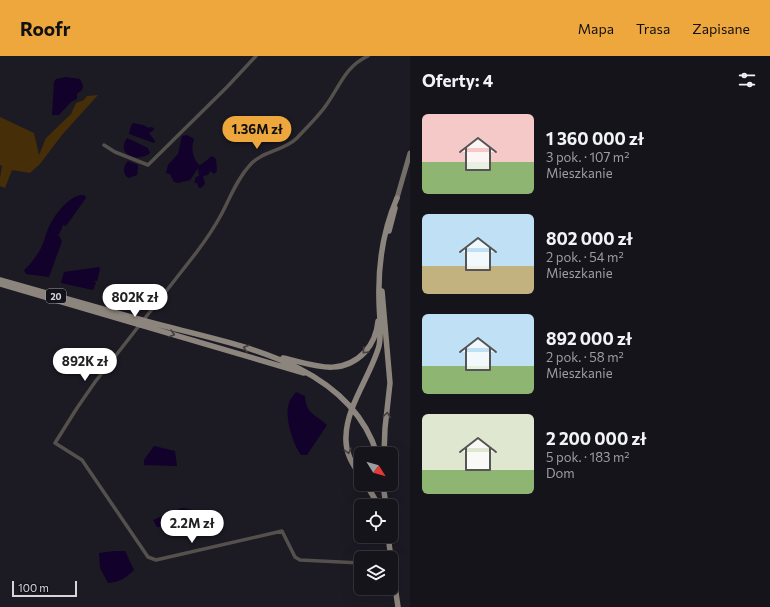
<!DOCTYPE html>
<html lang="pl">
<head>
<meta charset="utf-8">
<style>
  :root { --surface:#15141a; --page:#1e1d23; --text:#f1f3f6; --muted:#9d9ea2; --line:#343339; --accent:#eea73d }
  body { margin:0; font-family:Commissioner,sans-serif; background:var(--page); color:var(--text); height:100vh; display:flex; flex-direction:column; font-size:15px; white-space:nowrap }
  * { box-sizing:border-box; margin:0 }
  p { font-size:13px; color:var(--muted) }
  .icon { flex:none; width:22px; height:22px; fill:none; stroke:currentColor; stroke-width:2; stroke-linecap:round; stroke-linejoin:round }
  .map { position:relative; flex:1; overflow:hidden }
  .side { display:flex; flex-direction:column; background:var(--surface); width:360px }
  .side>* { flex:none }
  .needle { width:26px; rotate:127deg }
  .controls { position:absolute; left:354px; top:391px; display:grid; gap:8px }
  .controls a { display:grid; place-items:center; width:44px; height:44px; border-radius:6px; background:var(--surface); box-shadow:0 4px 16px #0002,0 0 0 1px var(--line); font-size:20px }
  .scale { position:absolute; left:12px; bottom:10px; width:65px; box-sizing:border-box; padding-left:4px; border:2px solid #d7d5dc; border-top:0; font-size:11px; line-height:14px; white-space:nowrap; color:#d7d5dc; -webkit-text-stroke:3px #13111a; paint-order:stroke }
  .price { position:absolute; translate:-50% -34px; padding:0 9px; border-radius:14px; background:#fff; color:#222; font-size:13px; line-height:26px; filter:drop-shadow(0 1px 2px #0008) }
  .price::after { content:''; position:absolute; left:50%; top:24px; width:12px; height:9px; margin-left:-6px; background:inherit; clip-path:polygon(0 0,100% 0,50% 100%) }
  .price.current { background:var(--accent); color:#111 }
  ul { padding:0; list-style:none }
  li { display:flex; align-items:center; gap:12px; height:100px; padding:0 12px }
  li span { display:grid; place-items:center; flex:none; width:112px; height:80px; border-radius:6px; color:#555 }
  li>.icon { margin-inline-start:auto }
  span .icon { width:48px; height:48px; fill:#fffc; stroke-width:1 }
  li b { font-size:17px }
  h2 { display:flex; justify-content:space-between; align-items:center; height:48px; padding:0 12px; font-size:17px }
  header { display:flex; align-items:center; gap:24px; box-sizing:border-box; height:56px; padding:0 20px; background:var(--accent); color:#111 }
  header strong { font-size:19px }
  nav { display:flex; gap:22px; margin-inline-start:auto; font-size:14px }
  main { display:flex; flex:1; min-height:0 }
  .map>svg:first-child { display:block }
</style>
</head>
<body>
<header>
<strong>Roofr</strong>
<nav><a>Mapa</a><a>Trasa</a><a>Zapisane</a></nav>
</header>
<main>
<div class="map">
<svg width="410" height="551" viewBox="0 0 410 551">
  <rect width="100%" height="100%" fill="#1c1a23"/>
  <!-- green -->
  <path fill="#462e08" d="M 98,39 L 62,79 L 40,108 L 30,117 L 12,114 L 5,132 L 0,130 L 0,122 L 2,110 L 0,109 L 0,61 L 34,77 L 39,99 L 46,82 L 71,58 L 76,47 L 84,44 L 87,40 Z"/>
  <!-- water -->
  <path fill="#12012b" d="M 66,21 L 80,23 L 83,30 L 82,34 L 77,38 L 77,43 L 71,46 L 59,59 L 52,59 L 54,26 L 56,23 Z
    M 133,67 L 143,69 L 149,72 L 151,71 L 154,72 L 153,75 L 149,77 L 155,85 L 154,87 L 129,78 L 131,70 Z
    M 187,79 L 194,83 C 191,93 192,101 199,109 L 202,108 L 212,100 L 216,103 L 217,115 L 214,118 L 210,115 L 208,119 L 203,120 L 205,128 L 201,132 L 199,132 L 197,127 L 194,127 L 196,121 L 199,120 L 198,112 L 190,124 L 178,127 L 174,126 L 170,118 L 166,117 L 168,109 L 178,98 L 182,80 Z
    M 127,82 L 148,92 L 150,97 C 139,107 115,99 127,82 Z
    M 128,105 L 138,109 L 138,112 L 137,119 L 129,122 C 122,119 123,110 128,105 Z
    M 80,139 L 84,139 L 86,142 L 66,170 L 63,169 L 59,179 L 56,178 L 59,180 L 62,185 L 49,221 L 26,218 L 24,214 C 31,208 35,202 40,194 C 44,187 45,180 48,173 C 53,161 66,143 80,139 Z
    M 99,211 L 100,213 L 97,225 L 94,225 L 96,227 L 93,234 L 61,227 L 64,216 Z
    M 296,336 L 305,340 C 306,358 315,358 327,369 L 307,399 L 301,399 C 293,388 284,361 289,347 C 290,343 294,339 296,336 Z
    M 154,390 L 175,395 L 177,410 L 144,409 L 144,404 Z
    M 182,452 L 200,455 L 193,470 L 186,476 L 176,471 L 157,471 L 153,464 Z
    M 115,495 L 125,495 L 134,514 C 125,522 121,526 108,527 L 100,512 L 99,497 Z"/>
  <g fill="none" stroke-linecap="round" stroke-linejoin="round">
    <!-- minor -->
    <path stroke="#54504c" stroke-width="3.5" d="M 104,89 L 115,96 L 148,109 L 227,31 L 256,0
      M 361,507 L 300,504 L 295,501 L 282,475 L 156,504 L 148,501 L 82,404 L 55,387 L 77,352 L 95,326 L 196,197 C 205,185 214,172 221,159 C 230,142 237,123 250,109 C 262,95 284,95 297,82 C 307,71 319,60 327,48 C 341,28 345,11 368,0"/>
    <!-- secondary -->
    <path stroke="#746e68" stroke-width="5" d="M 397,142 L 410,97"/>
    <!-- primary -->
    <path stroke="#8c857d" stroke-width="5.5" d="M 389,175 L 395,152
      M 0,224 C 50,238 99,252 149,266 C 231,288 348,304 377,398
      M 0,228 L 304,317
      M 382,235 L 390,327 L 385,372 L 384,398
      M 283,302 C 312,308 340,322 365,296 C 372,288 377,277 378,265
      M 361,420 C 352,408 345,396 346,381 C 346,351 371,319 379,290 C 382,274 379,259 379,244 C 378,210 383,174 397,142
      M 366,428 L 379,450
      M 383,428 L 386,450
      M 388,480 L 391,502
      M 391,502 L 398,551"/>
  </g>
  <!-- one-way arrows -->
  <defs><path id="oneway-chevron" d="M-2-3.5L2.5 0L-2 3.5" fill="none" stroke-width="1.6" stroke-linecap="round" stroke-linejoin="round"/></defs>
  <g stroke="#433f42">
    <use href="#oneway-chevron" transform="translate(172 278) rotate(16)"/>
    <use href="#oneway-chevron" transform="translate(246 292) rotate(-162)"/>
    <use href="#oneway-chevron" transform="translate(365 295) rotate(133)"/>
    <use href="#oneway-chevron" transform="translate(387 359) rotate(-82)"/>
    <use href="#oneway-chevron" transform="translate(348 395) rotate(75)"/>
  </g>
  <g text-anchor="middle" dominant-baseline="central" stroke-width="4" stroke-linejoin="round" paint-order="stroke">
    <!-- shield labels -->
    <rect fill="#13111a" stroke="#9c9aa2" stroke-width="1" x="46" y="233" width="20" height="14" rx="3"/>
    <g font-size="9" font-weight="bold" fill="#d7d5dc">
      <text x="56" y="240">20</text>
    </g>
  </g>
</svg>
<div class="controls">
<a><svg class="needle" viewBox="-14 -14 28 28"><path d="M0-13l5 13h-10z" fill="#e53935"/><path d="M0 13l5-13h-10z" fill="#9d9ea2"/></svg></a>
<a><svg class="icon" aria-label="locate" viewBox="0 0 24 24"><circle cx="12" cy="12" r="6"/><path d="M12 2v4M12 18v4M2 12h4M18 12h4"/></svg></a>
<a><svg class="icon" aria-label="layers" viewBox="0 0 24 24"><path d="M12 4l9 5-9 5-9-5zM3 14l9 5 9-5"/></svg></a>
</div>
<div class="scale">100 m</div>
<b class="price current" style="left:257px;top:94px">1.36M zł</b>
<b class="price" style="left:135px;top:262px">802K zł</b>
<b class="price" style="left:85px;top:326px">892K zł</b>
<b class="price" style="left:192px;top:488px">2.2M zł</b>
</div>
<section class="side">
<h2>Oferty: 4<svg class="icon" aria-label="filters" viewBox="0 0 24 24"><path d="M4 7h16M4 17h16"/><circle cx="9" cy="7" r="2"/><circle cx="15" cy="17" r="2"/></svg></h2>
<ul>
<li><span style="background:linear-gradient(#f6c9c9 60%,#8fb573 0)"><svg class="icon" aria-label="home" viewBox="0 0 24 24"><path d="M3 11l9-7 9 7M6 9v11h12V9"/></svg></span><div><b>1 360 000 zł</b><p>3 pok. · 107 m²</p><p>Mieszkanie</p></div></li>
<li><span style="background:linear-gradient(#bfe0f5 65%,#c2b280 0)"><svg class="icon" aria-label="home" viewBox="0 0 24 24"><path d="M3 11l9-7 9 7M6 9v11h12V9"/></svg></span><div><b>802 000 zł</b><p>2 pok. · 54 m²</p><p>Mieszkanie</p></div></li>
<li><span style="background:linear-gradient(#bfe0f5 65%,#8fb573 0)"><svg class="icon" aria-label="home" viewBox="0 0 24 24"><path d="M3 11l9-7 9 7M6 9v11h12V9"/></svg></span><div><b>892 000 zł</b><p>2 pok. · 58 m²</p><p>Mieszkanie</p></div></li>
<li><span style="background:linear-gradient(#dfe7d0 70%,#8fb573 0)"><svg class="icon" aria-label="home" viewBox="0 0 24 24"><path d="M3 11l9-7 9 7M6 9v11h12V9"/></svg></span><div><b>2 200 000 zł</b><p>5 pok. · 183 m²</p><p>Dom</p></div></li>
</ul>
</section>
</main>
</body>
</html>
